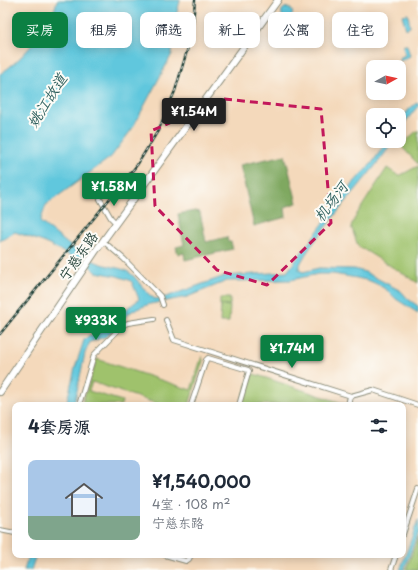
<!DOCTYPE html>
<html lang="zh">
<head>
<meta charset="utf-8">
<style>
  :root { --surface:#fff; --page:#f6f6f7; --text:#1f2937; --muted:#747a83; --line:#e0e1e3; --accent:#0b8043 }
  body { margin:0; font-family:"Playpen Sans","LXGW WenKai TC",sans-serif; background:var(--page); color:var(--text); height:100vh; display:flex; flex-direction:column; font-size:15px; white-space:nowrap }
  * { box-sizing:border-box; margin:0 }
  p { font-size:13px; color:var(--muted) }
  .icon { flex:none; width:22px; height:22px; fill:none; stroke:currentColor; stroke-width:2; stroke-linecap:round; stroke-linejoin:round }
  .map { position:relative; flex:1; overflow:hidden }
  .details { position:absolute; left:12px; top:402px; width:394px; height:156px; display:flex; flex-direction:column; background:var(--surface); border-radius:8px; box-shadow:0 2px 10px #0003 }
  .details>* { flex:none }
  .top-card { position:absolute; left:12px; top:12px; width:394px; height:36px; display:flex; gap:8px }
  .needle { width:26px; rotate:82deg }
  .controls { position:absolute; left:366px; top:60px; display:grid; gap:8px }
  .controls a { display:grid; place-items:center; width:40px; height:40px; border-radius:8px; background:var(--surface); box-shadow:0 2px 10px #0003; font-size:20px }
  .price { position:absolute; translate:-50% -34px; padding:0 9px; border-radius:4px; background:var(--accent); color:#fff; font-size:13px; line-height:26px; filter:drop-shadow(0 1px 2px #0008) }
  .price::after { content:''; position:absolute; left:50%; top:24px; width:12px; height:9px; margin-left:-6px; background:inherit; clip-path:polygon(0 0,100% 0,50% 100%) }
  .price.on { background:#222; color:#fff }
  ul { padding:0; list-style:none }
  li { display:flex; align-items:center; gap:12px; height:100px; padding:0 16px }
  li+li { border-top:1px solid var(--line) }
  li span { display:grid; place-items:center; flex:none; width:112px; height:80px; border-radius:8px; color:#555 }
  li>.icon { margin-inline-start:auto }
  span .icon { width:48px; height:48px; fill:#fffc; stroke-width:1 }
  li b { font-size:17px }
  h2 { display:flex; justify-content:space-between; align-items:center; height:48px; padding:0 16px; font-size:17px }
  .pill { padding:0 14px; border-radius:8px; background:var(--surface); box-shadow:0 2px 10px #0003; font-size:14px; line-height:36px }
  .pill.on { background:var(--accent); color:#fff }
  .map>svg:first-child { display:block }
</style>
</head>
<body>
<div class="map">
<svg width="418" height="570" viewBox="0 0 418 570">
  <rect width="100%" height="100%" fill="#fdfcf7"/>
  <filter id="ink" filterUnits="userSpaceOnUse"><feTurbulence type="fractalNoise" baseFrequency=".025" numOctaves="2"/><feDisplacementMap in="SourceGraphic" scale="8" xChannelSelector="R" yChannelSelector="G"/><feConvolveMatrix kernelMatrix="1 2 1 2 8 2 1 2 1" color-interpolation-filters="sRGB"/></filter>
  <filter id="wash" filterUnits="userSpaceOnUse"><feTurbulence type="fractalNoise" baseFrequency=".012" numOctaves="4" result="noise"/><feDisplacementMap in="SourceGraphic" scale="16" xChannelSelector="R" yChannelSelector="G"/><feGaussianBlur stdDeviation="0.9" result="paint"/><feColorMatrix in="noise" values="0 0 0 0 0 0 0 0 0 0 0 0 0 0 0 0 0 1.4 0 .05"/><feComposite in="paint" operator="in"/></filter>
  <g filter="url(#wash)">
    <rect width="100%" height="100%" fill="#f4d9bb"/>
    <!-- green -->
    <path fill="#9fc26c" stroke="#5f8050" d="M 418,130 L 418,164 L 402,147 L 411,136 Z
      M 418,166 L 418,283 L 358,246 L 351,226 L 357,214 L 387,168 L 399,176 Z
      M 220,298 L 230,298 L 230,305 L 220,305 Z
      M 221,305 L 230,306 L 229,322 L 220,322 Z
      M 202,356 L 203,361 L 189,405 L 161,405 L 92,382 L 89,391 L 122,401 L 121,405 L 88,405 L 82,403 L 97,359 L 191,390 Z
      M 253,374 L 254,374 L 345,404 L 240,405 L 251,375 Z
      M 418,537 L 418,570 L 406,570 Z"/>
    <!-- forest -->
    <path fill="#7fa860" stroke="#4f724a" d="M 285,155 L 297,203 L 285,207 L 286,217 L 254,226 L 240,165 Z
      M 195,211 L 200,212 L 206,242 L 227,237 L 228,242 L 231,242 L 233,249 L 185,260 L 184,253 L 178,254 L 176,247 L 184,245 L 178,214 Z"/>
    <!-- water -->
    <path fill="#60c7dd" stroke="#408288" d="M 57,0 L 180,0 L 180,1 L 173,27 L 172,54 L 132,129 L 111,157 L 46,205 L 40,222 C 58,235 74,251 94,261 C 104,266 118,267 127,271 C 139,278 143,292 155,299 L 166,297 L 225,276 L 287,272 L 355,181 L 372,163 L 387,141 L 393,141 C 382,163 296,255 299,270 L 303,272 L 319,268 L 354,269 L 365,272 L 401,291 L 408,299 L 418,306 L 418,313 L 396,299 L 388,291 L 379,285 L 370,281 L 357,278 L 333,274 L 318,274 L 291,280 L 227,281 L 187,297 L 150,304 L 134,310 L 128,314 L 107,336 L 90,342 L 85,353 L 74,405 L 66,405 L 75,368 L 84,340 L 88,336 L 106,330 L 117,316 L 137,301 L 139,299 L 132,282 L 129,280 L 117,276 L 96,272 L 91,267 L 63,252 L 43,242 L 15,232 L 0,241 L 0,74 C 23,59 41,36 53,12 C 55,9 56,4 57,0 Z
      M281.5 13a5.5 5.5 0 1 1 11 0a5.5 5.5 0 1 1-11 0Z
      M 408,14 L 410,27 L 406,29 L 402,15 Z
      M 405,45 L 407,45 L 410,56 L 400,61 L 399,58 L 405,55 L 403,46 Z
      M 418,102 L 418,106 L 399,130 C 399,119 409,108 418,102 Z
      M 418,520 L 418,532 L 404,570 L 400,570 Z
      M 29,555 L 36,555 L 31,570 L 24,570 Z"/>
  </g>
  <g filter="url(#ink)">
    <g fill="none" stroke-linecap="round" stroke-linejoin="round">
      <defs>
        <path id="street" d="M 100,199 L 111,218 L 116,223
          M 103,241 L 124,259 L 160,296 L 163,305
          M 166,320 L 174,340 L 351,396 L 373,390 L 418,405
          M 79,405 L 94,355 L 123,325 L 128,323 L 154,319
          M 191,405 L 206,360 L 208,358 L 248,370 L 249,371 L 239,405
          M 348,405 L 350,396
          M 0,530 L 15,533
          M 403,534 L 418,489
          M 165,555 L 186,561 L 189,559 L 191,555
          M 391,570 L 396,555"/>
        <path id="secondary" d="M 0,392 L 95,252 L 278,0"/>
      </defs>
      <!-- street casing -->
      <use href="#street" stroke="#8a8b78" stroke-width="6"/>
      <!-- secondary casing -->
      <use href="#secondary" stroke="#8a8b78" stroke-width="8"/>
      <!-- street -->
      <use href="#street" stroke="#fff" stroke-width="4"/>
      <!-- secondary -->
      <use href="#secondary" stroke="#fff" stroke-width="6"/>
      <defs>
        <path id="rail" d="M 0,334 L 137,165 L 159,129 L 175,91 L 192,34 L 195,0"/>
      </defs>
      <!-- rail casing -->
      <use href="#rail" stroke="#1f3d34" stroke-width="2.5"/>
      <!-- rail -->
      <use href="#rail" stroke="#fdfcf7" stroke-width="1" stroke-dasharray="3" stroke-linecap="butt"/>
    </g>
  </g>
  <!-- marked area -->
  <path fill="none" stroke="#c2185b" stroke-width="3" stroke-dasharray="8 5" stroke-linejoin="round" d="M 224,99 L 321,109 L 331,223 L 267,285 L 217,270 L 155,206 L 151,131 Z"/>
  <g text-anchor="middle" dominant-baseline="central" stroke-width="4" stroke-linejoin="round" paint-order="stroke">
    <!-- street labels -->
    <g font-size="14" fill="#1f3d34" stroke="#fdfcf7">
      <text transform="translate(78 256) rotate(-55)">宁慈东路</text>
    </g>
    <!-- water labels -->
    <g font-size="15" font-style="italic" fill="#2f605e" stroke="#fdfcf7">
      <text transform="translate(46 100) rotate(-58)">姚江故道</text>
      <text transform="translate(330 201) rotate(-53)">机场河</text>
    </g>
  </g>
</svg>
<div class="controls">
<a><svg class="needle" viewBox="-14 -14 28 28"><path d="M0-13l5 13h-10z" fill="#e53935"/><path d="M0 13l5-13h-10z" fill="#747a83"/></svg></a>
<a><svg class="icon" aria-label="locate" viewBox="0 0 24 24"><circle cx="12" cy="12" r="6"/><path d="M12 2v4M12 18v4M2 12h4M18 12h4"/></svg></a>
</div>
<b class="price on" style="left:194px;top:132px">¥1.54M</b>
<b class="price" style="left:114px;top:207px">¥1.58M</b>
<b class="price" style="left:96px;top:341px">¥933K</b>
<b class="price" style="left:292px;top:369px">¥1.74M</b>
<div class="top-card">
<a class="pill on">买房</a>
<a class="pill">租房</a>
<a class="pill">筛选</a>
<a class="pill">新上</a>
<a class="pill">公寓</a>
<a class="pill">住宅</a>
</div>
<section class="details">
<h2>4套房源<svg class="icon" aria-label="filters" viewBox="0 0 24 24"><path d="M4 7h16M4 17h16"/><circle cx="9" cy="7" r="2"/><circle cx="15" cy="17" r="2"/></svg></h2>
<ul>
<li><span style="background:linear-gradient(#a9c7e8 70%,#7fa58c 0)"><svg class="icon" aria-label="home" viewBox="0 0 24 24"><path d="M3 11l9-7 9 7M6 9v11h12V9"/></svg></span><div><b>¥1,540,000</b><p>4室 · 108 m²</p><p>宁慈东路</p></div></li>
</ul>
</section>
</div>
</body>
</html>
